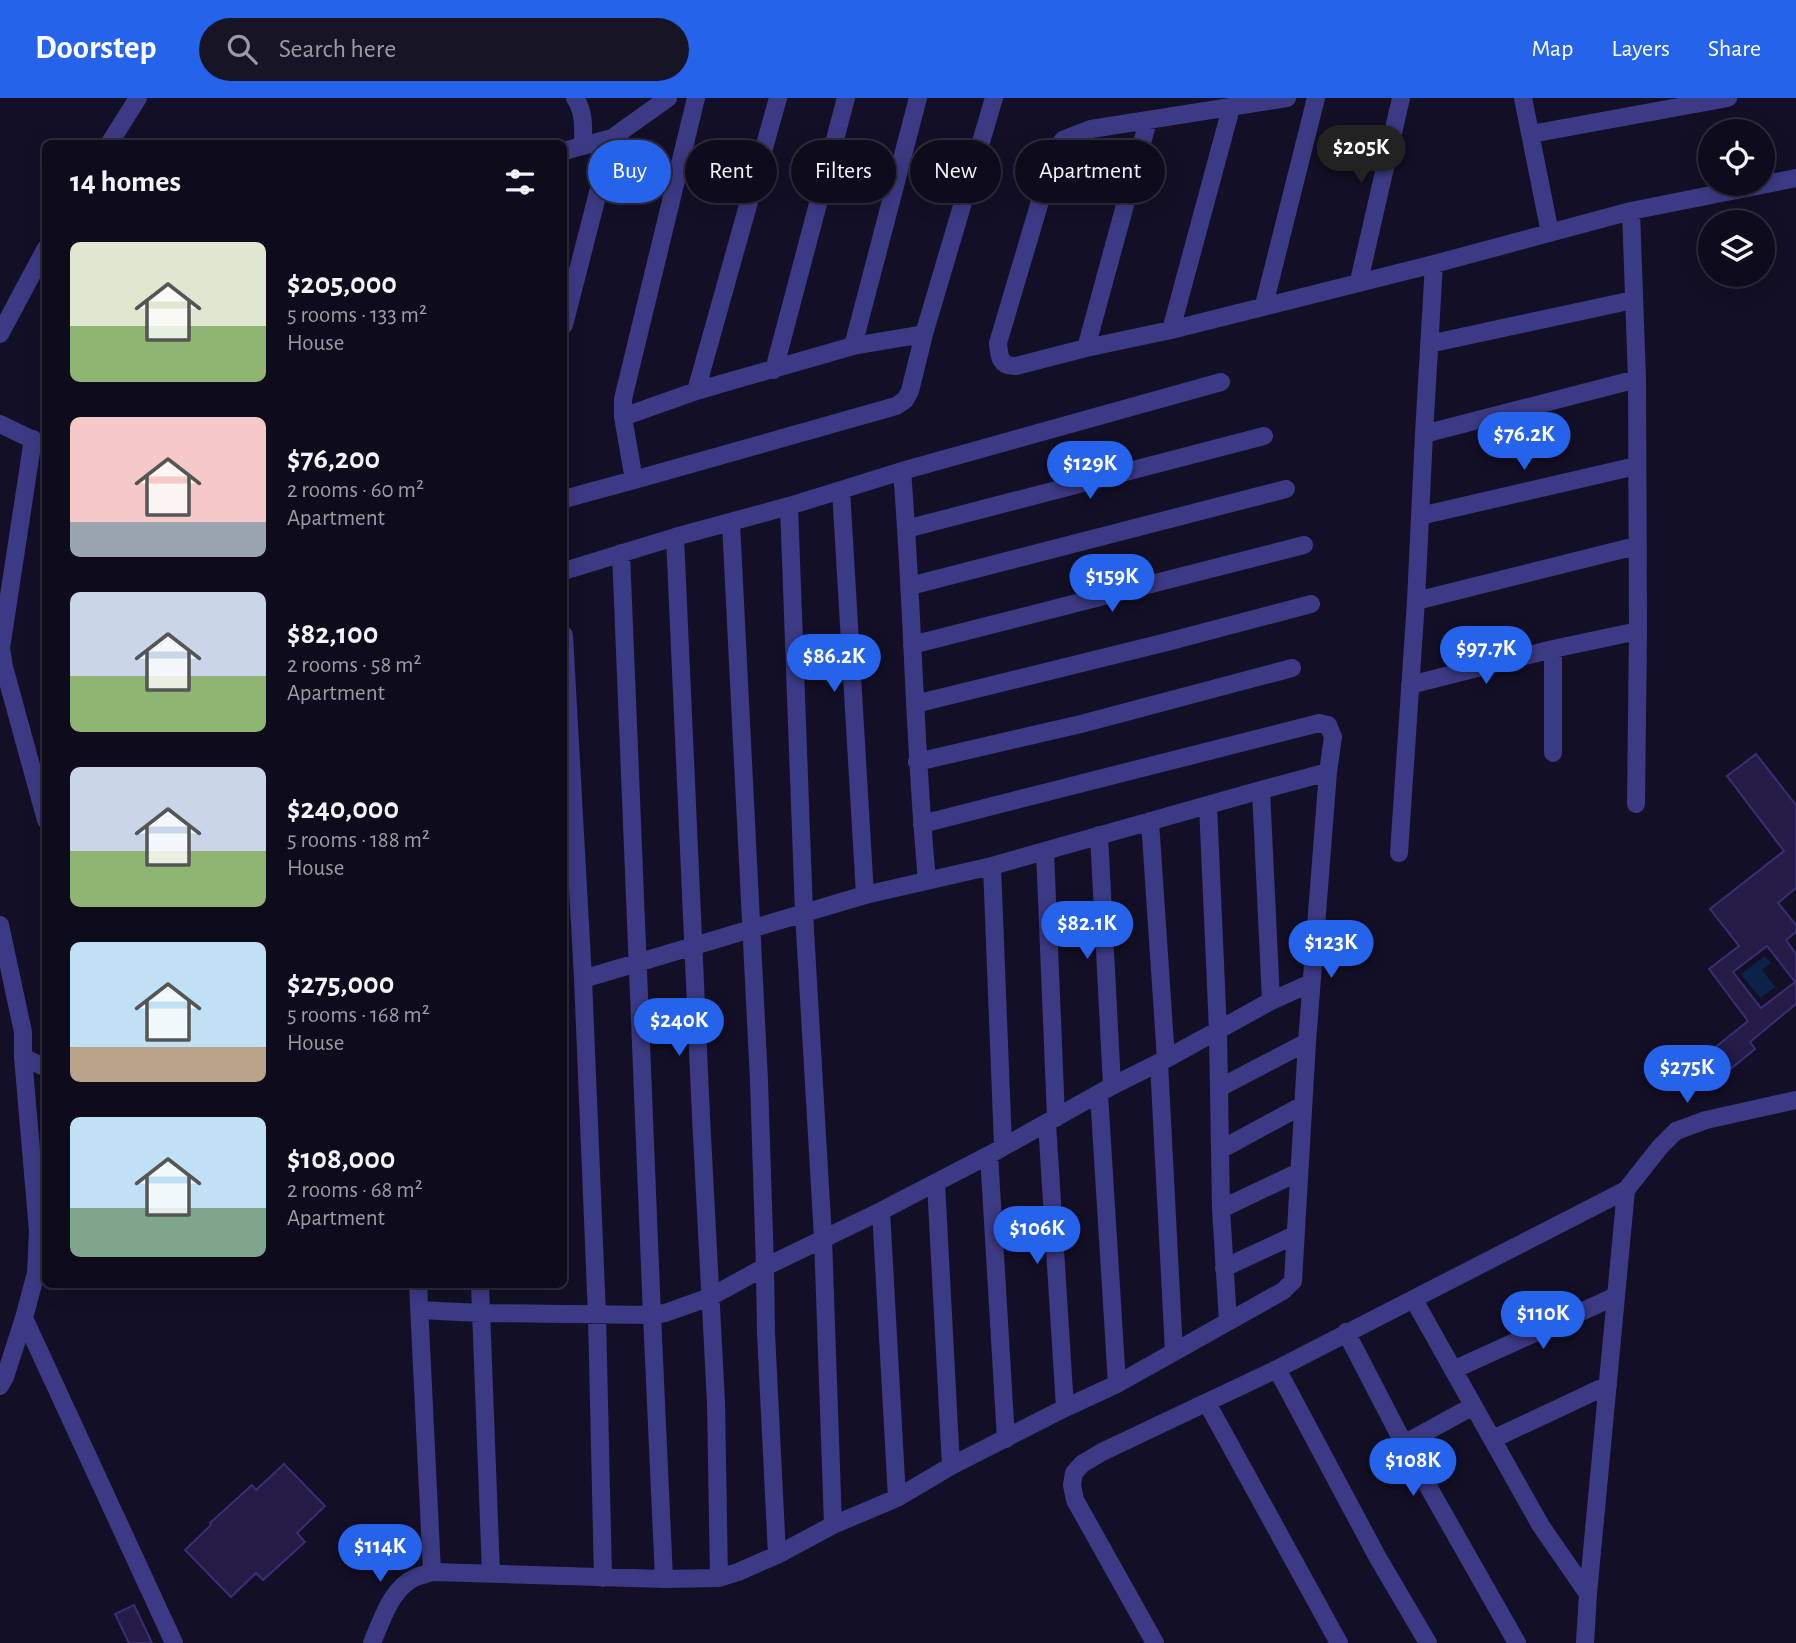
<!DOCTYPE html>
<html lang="en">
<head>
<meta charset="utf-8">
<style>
  :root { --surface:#0e0b1c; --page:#171425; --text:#f1f3f6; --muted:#9b9ba3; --line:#2e2b3b; --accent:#2563eb }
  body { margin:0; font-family:"Alegreya Sans",sans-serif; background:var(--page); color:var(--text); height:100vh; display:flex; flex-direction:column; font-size:26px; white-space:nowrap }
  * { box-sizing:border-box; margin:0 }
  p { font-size:23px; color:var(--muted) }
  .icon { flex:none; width:38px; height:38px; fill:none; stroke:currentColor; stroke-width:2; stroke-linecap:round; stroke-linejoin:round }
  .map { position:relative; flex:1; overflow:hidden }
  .side { position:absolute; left:42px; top:42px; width:525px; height:1148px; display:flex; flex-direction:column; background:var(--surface); border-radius:10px; box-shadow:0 4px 18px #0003,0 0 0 2px var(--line) }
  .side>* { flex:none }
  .banner { position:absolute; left:588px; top:42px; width:665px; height:63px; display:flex; gap:14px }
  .fabs { position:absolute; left:1698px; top:21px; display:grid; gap:14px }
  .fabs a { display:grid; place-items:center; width:77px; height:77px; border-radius:50%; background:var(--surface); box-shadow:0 4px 18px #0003,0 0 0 2px var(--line); font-size:35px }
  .price { position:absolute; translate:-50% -60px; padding:0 16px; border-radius:24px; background:var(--accent); color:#fff; font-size:23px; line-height:46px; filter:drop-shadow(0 2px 4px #0008) }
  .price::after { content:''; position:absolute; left:50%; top:42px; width:21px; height:16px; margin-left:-10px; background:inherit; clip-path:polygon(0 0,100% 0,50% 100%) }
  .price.on { background:#222; color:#fff }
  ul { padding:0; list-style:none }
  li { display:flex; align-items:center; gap:21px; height:175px; padding:0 28px }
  li span { display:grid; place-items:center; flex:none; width:196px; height:140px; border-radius:10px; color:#555 }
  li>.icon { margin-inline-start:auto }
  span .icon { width:84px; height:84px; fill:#fffc; stroke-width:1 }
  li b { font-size:30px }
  h2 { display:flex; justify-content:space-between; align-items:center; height:84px; padding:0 28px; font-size:30px }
  .pill { padding:0 24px; border-radius:32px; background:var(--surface); box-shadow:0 4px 18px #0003,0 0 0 2px var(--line); font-size:24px; line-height:63px }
  .pill.on { background:var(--accent); color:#fff }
  header { display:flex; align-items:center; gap:42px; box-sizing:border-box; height:98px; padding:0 35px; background:var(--accent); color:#fff }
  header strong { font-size:33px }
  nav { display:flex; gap:38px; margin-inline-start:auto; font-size:24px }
  .search { width:490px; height:63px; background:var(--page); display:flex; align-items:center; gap:18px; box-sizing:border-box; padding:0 24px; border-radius:38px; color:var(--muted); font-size:26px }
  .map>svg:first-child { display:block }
</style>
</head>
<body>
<header>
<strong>Doorstep</strong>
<div class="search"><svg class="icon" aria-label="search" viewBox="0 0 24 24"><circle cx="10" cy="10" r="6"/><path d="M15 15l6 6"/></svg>Search here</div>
<nav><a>Map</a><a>Layers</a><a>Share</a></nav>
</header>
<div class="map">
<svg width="1796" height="1545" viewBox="0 0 1796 1545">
  <rect width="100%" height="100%" fill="#130f26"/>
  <!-- water -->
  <path fill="#0c2248" d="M 1765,858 L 1771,865 L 1762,872 L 1775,889 L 1760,900 L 1741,876 Z"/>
  <!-- building -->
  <path fill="#241b47" stroke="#3b2d73" stroke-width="2" fill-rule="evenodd" d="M 1756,656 L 1796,707 L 1796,790 L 1778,805 L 1796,827 L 1796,834 L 1786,842 L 1796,856 L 1796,906 L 1750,944 L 1755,951 L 1723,977 L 1707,956 L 1748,923 L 1709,871 L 1739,848 L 1710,811 L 1784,753 L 1727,678 ZM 1767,848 L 1795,884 L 1761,910 L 1733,874 Z
    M 284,1366 L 325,1408 L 297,1435 L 305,1444 L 263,1482 L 256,1475 L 231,1499 L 185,1452 L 211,1427 L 210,1425 L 252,1387 L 256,1392 Z
    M 134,1507 L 152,1545 L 129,1545 L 115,1516 Z"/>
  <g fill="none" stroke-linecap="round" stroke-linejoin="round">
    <!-- minor -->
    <path stroke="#3d3a85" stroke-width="18" d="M 575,0 C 585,15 583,31 583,48
      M 1287,0 L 1091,31 L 1063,42 L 1055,53 L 998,245 C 999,258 1000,269 1016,268 L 1086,250 L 1171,232 L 1434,166 L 1631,113 L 1796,80
      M 1523,0 L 1550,135
      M 1531,36 L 1728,0
      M 109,46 L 138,0
      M 564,53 L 612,40 L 668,0
      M 1631,113 L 1637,281 L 1638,533 L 1636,706
      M 1359,183 L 1401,0
      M 1264,207 L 1316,0
      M 564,227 L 612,40
      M 1171,232 L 1231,10
      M 0,236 L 46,150
      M 1429,246 L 1633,202
      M 853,248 L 918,0
      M 1086,250 L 1148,23
      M 774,272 L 846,0
      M 696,293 L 778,0
      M 623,319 L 696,293 L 853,248 L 924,236
      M 0,326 L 46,348
      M 1424,336 L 1637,281
      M 33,341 L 1,550 L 4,569 L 46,722
      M 902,373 C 913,509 914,646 927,782
      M 634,382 L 896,308 L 905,302 L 910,293 L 924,236 L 994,0
      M 841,392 L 865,797
      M 564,401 L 634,382 L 623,319 L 623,301 L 696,0
      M 789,408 L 804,815 L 823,1140 L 833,1427
      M 1420,418 L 1636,368
      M 731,425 L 759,983 L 765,1169 L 766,1235 L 777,1457
      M 906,431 L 1264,338
      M 675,439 L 701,1019 L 716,1304 L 719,1480
      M 621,455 L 652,1217 L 664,1481
      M 564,473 L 675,439 L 789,408 L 902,373 L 1221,284
      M 910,488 L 1286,391
      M 1416,503 L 1636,448
      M 564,537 L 583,881 L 597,1217 L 603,1480
      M 912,547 L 1304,447
      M 1553,551 L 1553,655
      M 1410,587 L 1553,551 L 1638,533
      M 915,606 L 1167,544 L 1311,506
      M 917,664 L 1081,626 L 1292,570
      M 1261,692 L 1271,903
      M 1208,707 L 1218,933 L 1221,1111 L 1228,1223
      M 1150,723 L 1166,961
      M 1099,737 L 1112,988
      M 1045,753 L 1056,1020
      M 1399,755 L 1416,503 L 1424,336 L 1434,166
      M 992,768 L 1003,1048
      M 0,827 L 23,934 L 23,959 L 38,1133 L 36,1175 L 24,1220 L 5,1279 L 0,1288
      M 583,881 L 865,797 L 992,768 L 1261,692 L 1328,674
      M 23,959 L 46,970
      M 1159,965 L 1174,1254
      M 1219,990 L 1307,944
      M 1099,996 L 1117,1286
      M 1047,1025 L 1065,1310
      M 1220,1052 L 1303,1007
      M 989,1057 L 1006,1341
      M 936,1085 L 951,1368
      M 1221,1111 L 1299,1074
      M 881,1113 L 897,1400
      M 1224,1170 L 1295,1137
      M 418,1186 L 432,1474
      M 480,1186 L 491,1475
      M 1414,1202 L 1541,1428 L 1588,1496
      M 420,1212 L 480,1215 L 652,1217 L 665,1215 L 710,1199 L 765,1169 L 881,1113 L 989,1057 L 1112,988 L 1166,961 L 1271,903 L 1311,885
      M 24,1220 L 174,1545
      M 1346,1234 L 1404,1346 L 1517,1545
      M 1277,1271 L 1378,1460 L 1428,1545
      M 1453,1272 L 1616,1198
      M 1207,1305 L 1339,1545
      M 1493,1341 L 1608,1287
      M 1404,1346 L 1473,1308
      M 372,1545 C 382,1522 391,1490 416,1479 C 421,1477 427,1476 432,1474 L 664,1481 L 719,1480 L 738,1474 L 777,1457 L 833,1427 L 897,1400 L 951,1368 L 1065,1310 L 1117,1286 L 1283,1193 L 1293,1183 L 1307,944 L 1328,674 L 1333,639 L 1328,627 L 1319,625 L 922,726
      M 1155,1545 L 1075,1402 L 1072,1387 L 1074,1375 L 1082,1366 L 1102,1354 L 1277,1271 L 1626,1092 L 1660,1049 L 1676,1033 L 1706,1022 L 1796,1002
      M 1585,1545 L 1588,1496 L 1626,1092"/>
  </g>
</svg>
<div class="fabs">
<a><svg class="icon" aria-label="locate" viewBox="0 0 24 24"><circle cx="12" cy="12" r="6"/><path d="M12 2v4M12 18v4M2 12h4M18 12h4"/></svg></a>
<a><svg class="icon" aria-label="layers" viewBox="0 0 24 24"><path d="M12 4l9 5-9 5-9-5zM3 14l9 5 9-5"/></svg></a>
</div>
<b class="price on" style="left:1361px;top:87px">$205K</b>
<b class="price" style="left:1524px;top:374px">$76.2K</b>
<b class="price" style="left:1090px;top:403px">$129K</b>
<b class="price" style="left:1112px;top:516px">$159K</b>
<b class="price" style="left:1486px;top:588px">$97.7K</b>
<b class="price" style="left:834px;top:596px">$86.2K</b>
<b class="price" style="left:1087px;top:863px">$82.1K</b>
<b class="price" style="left:1331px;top:882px">$123K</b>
<b class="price" style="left:679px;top:960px">$240K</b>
<b class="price" style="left:1687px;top:1007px">$275K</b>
<b class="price" style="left:1037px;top:1168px">$106K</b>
<b class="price" style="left:1543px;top:1253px">$110K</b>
<b class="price" style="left:1413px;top:1400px">$108K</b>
<b class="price" style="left:380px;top:1486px">$114K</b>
<div class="banner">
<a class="pill on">Buy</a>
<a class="pill">Rent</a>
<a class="pill">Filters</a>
<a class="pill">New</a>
<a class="pill">Apartment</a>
</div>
<section class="side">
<h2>14 homes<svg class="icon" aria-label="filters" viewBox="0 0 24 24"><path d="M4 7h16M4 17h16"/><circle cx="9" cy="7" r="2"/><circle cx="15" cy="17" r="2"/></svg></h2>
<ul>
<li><span style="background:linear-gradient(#dfe7d0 60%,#8fb573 0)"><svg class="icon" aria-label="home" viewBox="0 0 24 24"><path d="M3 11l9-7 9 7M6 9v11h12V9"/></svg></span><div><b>$205,000</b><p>5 rooms · 133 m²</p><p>House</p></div></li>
<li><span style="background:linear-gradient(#f6c9c9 75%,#9aa5b1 0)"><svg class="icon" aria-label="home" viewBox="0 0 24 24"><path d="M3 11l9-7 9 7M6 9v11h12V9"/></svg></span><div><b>$76,200</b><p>2 rooms · 60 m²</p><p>Apartment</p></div></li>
<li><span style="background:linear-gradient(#c9d6e8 60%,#8fb573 0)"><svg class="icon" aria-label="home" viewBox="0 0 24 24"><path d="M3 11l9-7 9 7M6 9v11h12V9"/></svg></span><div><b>$82,100</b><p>2 rooms · 58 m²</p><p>Apartment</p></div></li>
<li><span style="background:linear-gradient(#c9d6e8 60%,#8fb573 0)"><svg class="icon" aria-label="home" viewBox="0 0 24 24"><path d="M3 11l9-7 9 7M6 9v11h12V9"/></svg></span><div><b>$240,000</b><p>5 rooms · 188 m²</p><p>House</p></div></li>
<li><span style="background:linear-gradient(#bfe0f5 75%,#b9a48a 0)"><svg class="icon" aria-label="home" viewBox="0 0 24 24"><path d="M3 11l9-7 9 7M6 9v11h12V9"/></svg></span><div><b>$275,000</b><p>5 rooms · 168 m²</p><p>House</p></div></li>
<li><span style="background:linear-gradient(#bfe0f5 65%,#7fa58c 0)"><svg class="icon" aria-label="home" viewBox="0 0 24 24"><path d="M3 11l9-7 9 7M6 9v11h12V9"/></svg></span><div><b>$108,000</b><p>2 rooms · 68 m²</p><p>Apartment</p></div></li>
</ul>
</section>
</div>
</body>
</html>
